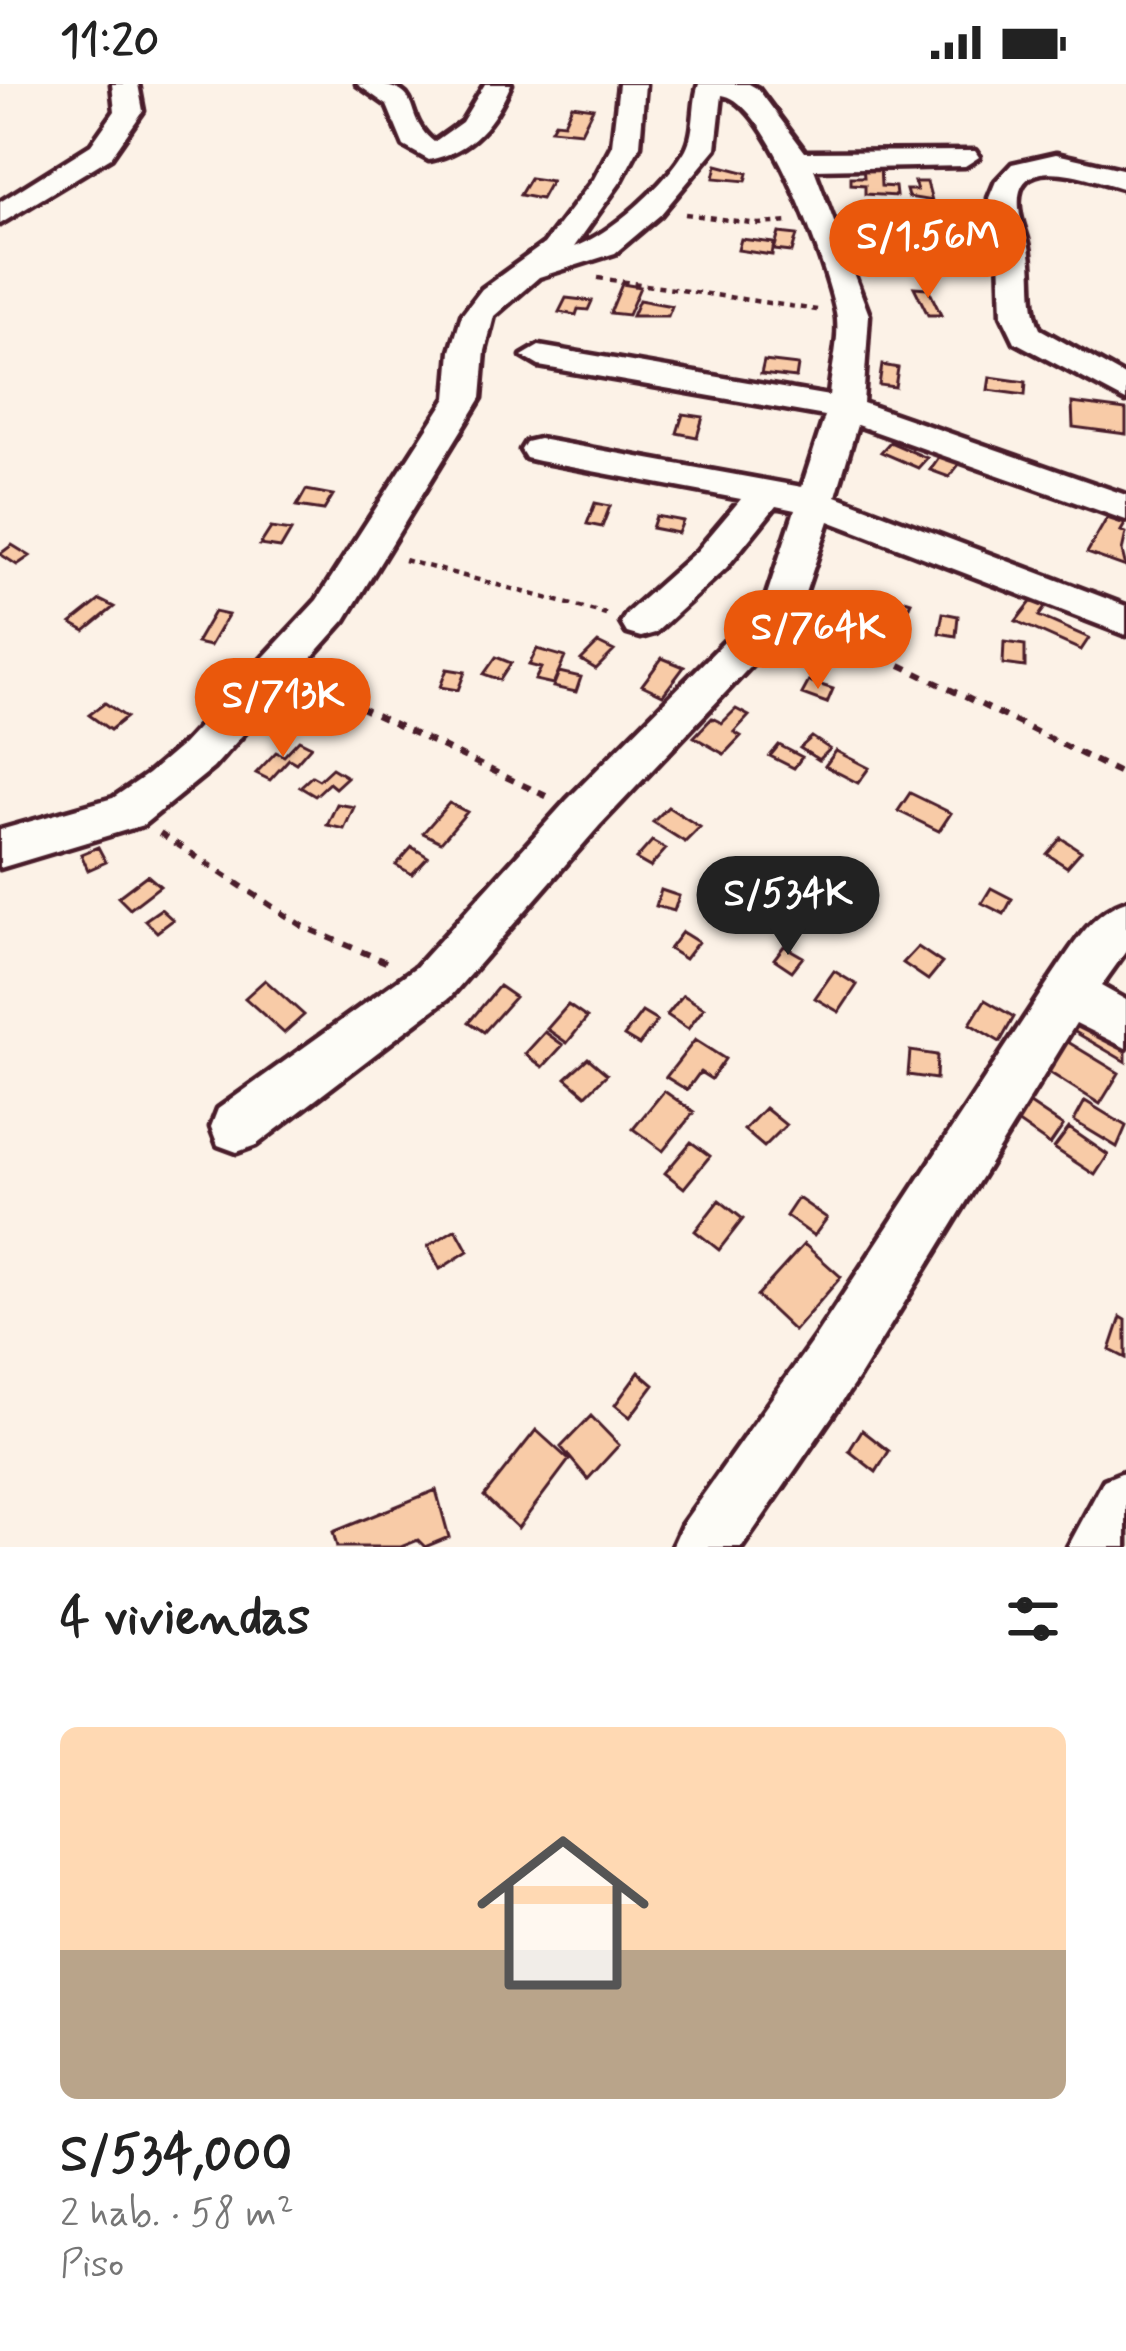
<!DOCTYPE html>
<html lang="es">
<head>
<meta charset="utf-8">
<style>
  :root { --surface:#fff; --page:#f2f2f2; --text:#222; --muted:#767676; --accent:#ea580c }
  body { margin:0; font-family:Mynerve,sans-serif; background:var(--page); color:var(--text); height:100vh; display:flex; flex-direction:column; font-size:45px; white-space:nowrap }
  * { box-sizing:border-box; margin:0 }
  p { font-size:39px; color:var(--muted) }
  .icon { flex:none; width:66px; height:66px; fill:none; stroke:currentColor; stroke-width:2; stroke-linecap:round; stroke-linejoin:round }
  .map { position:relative; height:1463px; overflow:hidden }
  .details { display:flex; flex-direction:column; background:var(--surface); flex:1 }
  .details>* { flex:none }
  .price { position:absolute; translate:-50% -102px; padding:0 27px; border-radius:42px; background:var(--accent); color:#fff; font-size:39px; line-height:78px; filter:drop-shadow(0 3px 6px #0008) }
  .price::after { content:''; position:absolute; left:50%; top:72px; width:36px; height:27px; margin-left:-18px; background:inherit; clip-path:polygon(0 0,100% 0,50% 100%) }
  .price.current { background:#222; color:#fff }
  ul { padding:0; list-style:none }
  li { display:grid; align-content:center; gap:24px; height:636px; padding:0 60px }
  li span { display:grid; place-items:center; height:372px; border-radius:18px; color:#555 }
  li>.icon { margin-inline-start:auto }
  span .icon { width:216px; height:216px; fill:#fffc; stroke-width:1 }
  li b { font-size:51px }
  h2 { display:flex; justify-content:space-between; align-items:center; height:144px; padding:0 60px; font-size:51px }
  .status { display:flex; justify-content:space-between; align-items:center; height:84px; padding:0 60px; background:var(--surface); direction:ltr }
  .status svg { height:33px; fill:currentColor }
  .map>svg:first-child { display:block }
</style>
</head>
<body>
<div class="status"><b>11:20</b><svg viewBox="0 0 49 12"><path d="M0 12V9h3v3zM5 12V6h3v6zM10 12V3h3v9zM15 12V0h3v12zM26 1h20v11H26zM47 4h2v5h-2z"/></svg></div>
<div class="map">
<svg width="1126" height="1463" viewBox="0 0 1126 1463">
  <rect width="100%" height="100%" fill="#fcf2e7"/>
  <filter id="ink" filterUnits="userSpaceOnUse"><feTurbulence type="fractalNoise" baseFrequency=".00833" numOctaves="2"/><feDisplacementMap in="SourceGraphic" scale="24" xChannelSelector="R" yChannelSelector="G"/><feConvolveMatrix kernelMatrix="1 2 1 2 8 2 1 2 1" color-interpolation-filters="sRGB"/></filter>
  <g filter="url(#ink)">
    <!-- building -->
    <path fill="#f8cba7" stroke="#4a1f2b" stroke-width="3" d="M 572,21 L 593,24 L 581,48 L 551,45 L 555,38 L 564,39 Z
      M 717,81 L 748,89 L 746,97 L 714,94 Z
      M 863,81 L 880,82 L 881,102 L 895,103 L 896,112 L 865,110 L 865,101 L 851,100 L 851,93 L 864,93 Z
      M 530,94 L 551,97 L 541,115 L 520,111 Z
      M 914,98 L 927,98 L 932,117 L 908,113 L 906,106 L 917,106 Z
      M 779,149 L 797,151 L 792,168 L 774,166 Z
      M 741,155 L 774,159 L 772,171 L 738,166 Z
      M 622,200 L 640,203 L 628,231 L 610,229 Z
      M 914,203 L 928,204 L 941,231 L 928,231 Z
      M 566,214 L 592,217 L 588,226 L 578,225 L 576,231 L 559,228 Z
      M 639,216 L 672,222 L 668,232 L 632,232 Z
      M 764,277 L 798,281 L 796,294 L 761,290 Z
      M 882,281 L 898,284 L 895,303 L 879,301 Z
      M 990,293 L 1026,298 L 1025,311 L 988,306 Z
      M 1072,319 L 1126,326 L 1126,350 L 1073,343 Z
      M 683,330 L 703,333 L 697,353 L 677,349 Z
      M 890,358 L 927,374 L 918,384 L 881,368 Z
      M 941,370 L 961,378 L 949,393 L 930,386 Z
      M 306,406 L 333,411 L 324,426 L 297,422 Z
      M 595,419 L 610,422 L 602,443 L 587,440 Z
      M 656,432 L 683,437 L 678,449 L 652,444 Z
      M 1107,434 L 1125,440 L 1121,447 L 1126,449 L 1122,467 L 1126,483 L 1087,469 Z
      M 271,444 L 291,447 L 281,464 L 260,461 Z
      M 12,461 L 30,472 L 17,481 L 0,470 Z
      M 1038,509 L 1051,515 L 1039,532 L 1089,554 L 1081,566 L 1016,537 Z
      M 889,511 L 911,518 L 903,535 L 881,529 Z
      M 100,516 L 114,523 L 85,547 L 71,539 Z
      M 214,528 L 228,531 L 210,562 L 196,559 Z
      M 943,529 L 958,532 L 956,552 L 939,549 Z
      M 1004,558 L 1025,561 L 1025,583 L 1003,580 Z
      M 598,559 L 614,567 L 596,585 L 581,576 Z
      M 537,565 L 565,573 L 553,600 L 535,596 L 541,584 L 529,581 Z
      M 496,573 L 511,579 L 500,596 L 484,590 Z
      M 662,574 L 684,583 L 663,611 L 642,601 Z
      M 447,585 L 465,588 L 458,606 L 440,603 Z
      M 559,588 L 581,593 L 576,608 L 553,603 Z
      M 809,597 L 833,605 L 827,619 L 802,610 Z
      M 282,606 L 300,609 L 288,631 L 271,628 Z
      M 105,619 L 126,633 L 110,646 L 89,631 Z
      M 736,625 L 749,632 L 734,648 L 741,652 L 724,670 L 694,653 L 712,634 L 722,639 Z
      M 812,653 L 830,665 L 819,676 L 800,664 Z
      M 299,656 L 311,662 L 296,679 L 289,675 L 270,696 L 256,689 L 276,668 L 284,672 Z
      M 779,661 L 802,673 L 794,684 L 770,672 Z
      M 836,667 L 869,684 L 858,699 L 825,682 Z
      M 332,684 L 347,693 L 335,704 L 329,699 L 315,712 L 300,703 L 312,692 L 319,696 Z
      M 910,709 L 951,729 L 939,747 L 898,727 Z
      M 449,719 L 467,728 L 441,758 L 423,749 Z
      M 337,720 L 354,723 L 344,745 L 327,741 Z
      M 668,723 L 700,743 L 685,758 L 653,738 Z
      M 1061,754 L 1081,767 L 1067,783 L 1047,770 Z
      M 652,757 L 666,765 L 650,783 L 636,775 Z
      M 98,763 L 106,778 L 88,786 L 81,770 Z
      M 412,763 L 428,773 L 412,790 L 396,781 Z
      M 769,789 L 821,821 L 809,837 L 756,804 Z
      M 147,791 L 160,802 L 130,825 L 118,813 Z
      M 991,804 L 1012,815 L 1004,830 L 982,819 Z
      M 661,806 L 679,812 L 674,827 L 656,822 Z
      M 161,825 L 173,836 L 157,848 L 145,836 Z
      M 682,848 L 698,858 L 685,875 L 669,865 Z
      M 784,862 L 803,873 L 792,887 L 774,875 Z
      M 918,863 L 942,879 L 928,896 L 903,879 Z
      M 834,887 L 857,901 L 839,928 L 815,914 Z
      M 265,896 L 304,931 L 284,949 L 245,914 Z
      M 499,902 L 515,913 L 484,948 L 469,938 Z
      M 683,911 L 704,924 L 688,945 L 667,931 Z
      M 985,916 L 1014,933 L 1000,958 L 970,940 Z
      M 1077,919 L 1126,947 L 1126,978 L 1063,941 Z
      M 568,921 L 587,934 L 567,959 L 547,945 Z
      M 642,928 L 657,937 L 639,961 L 624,952 Z
      M 545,948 L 563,961 L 543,983 L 525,970 Z
      M 1063,955 L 1119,989 L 1100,1020 L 1044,985 Z
      M 695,956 L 725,975 L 711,995 L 700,988 L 687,1006 L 666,993 Z
      M 910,967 L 937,971 L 936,995 L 908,991 Z
      M 588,974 L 607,990 L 586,1011 L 566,994 Z
      M 664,1007 L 694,1028 L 663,1067 L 633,1045 Z
      M 1085,1017 L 1126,1042 L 1117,1063 L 1074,1037 Z
      M 1027,1018 L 1063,1042 L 1050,1061 L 1014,1036 Z
      M 765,1024 L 786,1041 L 764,1063 L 744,1046 Z
      M 1069,1044 L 1108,1071 L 1095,1091 L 1054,1064 Z
      M 691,1058 L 710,1072 L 684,1104 L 665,1089 Z
      M 798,1114 L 827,1134 L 814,1152 L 786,1132 Z
      M 719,1116 L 743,1135 L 719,1166 L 695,1147 Z
      M 456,1145 L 468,1167 L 440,1185 L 428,1162 Z
      M 804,1160 L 841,1193 L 794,1247 L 757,1212 Z
      M 1121,1233 L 1126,1236 L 1126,1274 L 1110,1266 Z
      M 639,1288 L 654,1301 L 630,1333 L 615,1321 Z
      M 591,1332 L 619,1361 L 588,1395 L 561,1363 Z
      M 536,1346 L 569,1376 L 518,1444 L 484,1412 Z
      M 862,1346 L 889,1367 L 876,1388 L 849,1367 Z
      M 436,1406 L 449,1453 L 425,1463 L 418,1456 L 401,1463 L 337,1463 L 333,1448 Z"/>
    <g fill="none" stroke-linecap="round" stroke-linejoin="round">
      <defs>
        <path id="minor" d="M 112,0 L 138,0 L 143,27 L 111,73 L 0,140 L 0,118 L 91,61 L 115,27 Z
          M 357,0 C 433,0 396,27 434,58 L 462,38 L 485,0 L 511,0 C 494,39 472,67 429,76 L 404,62 L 387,21 Z
          M 619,0 L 645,0 L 640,61 L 621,97 L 574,163 C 610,151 667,99 686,65 C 696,47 692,19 699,0 L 749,0 L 758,5 L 805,68 L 975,67 L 979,73 L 965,82 L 814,85 L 869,231 L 863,319 L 1126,411 L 1126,436 L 857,341 L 836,412 L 1126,522 L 1126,551 L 829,437 L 797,533 L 599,742 L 450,913 L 256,1061 L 237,1068 L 218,1061 L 211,1043 L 218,1025 L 416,883 L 567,716 L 765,517 L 795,426 L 776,422 L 726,484 L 655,549 L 641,553 L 627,549 L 621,539 L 627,529 L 698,466 L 741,415 L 539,377 L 526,374 L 521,366 L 526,358 L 539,355 L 802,403 L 825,332 L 539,282 L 522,272 L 539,262 L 829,312 C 831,286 841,252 836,228 C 827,184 769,16 722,11 L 716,64 L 660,131 L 615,169 L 539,193 L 494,232 L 485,267 L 481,314 L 345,536 L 213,684 L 143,741 L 0,784 L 0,746 L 113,714 L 148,690 L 183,660 L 317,516 L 447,314 L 451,267 L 462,231 L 482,205 L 544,160 L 594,95 L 612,61 Z
          M 1056,70 L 1126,86 L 1126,105 C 1097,98 1013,62 1019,124 C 1020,140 1029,154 1030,170 C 1034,196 1029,220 1040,245 L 1126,293 L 1126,317 L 1015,258 L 1002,231 L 1000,169 L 989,114 L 996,97 L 1012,80 Z
          M 1126,817 L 1126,867 L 1101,902 L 1126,916 L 1126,964 L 1076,939 L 858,1294 L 742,1463 L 672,1463 L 682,1441 L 816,1252 L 1051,894 C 1072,864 1090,829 1126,817 Z
          M 1126,1387 L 1126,1463 L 1068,1463 L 1104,1396 Z"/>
      </defs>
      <!-- minor casing -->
      <use href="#minor" stroke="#4a1f2b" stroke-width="9"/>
      <!-- path-far1 -->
      <path stroke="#4a1f2b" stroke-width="4.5" stroke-dasharray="6 6" stroke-linecap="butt" d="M 685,130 L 758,140 L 791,138
        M 598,194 L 817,226
        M 404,476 L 606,530
        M 814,538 L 891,576"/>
      <!-- path -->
      <path stroke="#4a1f2b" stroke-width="6" stroke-dasharray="9 9" stroke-linecap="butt" d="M 884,573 L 1126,692
        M 311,600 L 548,713
        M 160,749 L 302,842 L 393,881"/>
      <!-- minor -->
      <use href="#minor" fill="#fdfcf7" fill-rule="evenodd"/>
    </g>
  </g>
</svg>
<b class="price" style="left:928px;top:217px">S/1.56M</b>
<b class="price" style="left:818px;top:608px">S/764K</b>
<b class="price" style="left:283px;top:676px">S/713K</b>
<b class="price current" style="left:788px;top:874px">S/534K</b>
</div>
<section class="details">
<h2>4 viviendas<svg class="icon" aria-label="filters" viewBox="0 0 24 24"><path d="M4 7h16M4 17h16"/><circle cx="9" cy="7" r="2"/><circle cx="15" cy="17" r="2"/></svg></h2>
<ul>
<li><span style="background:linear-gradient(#ffd9b3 60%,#b9a48a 0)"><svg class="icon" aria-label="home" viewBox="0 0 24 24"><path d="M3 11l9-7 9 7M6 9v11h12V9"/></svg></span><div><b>S/534,000</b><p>2 hab. · 58 m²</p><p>Piso</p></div></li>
</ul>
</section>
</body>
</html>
